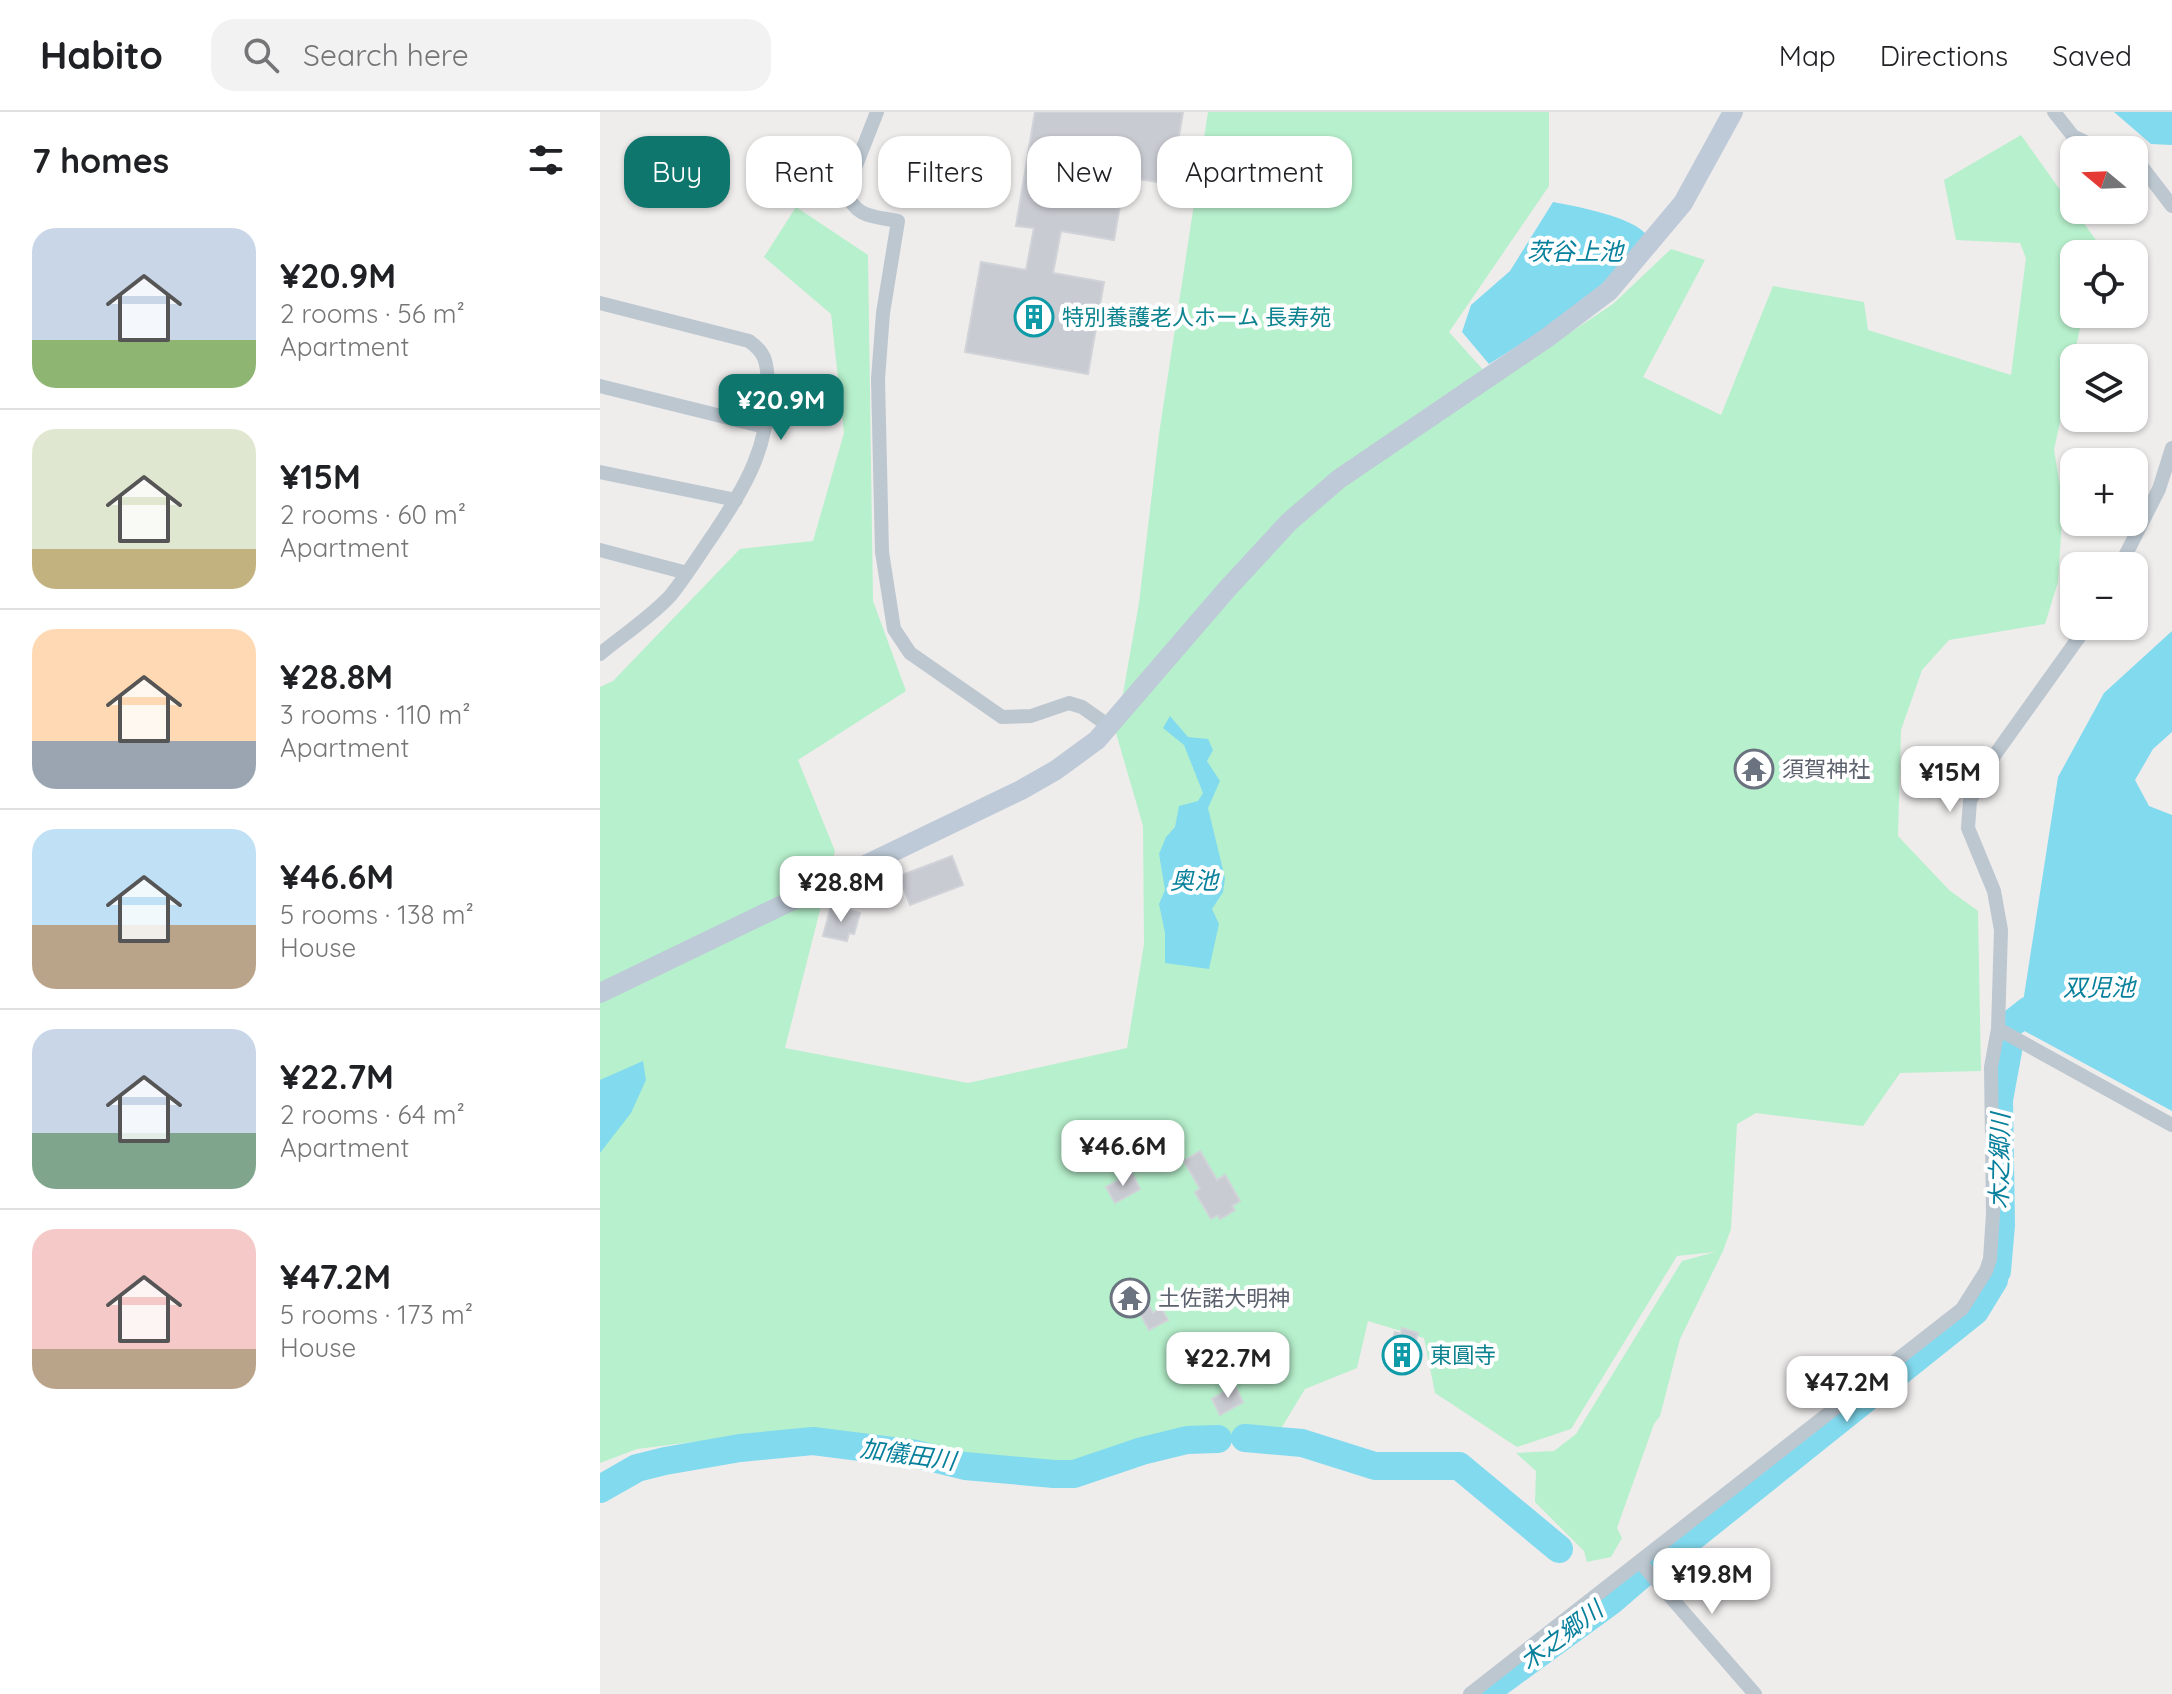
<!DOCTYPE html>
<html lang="en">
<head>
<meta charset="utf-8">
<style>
  :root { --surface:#fff; --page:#f2f2f2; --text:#202124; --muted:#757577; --line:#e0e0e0; --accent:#0f766e }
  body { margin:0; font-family:Quicksand,"Noto Sans JP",sans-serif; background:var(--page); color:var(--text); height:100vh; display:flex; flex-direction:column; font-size:30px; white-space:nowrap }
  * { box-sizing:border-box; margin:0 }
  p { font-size:26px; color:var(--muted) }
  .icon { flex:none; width:44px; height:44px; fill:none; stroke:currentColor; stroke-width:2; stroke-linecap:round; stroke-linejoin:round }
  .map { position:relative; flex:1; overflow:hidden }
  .side { display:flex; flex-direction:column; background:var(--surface); width:600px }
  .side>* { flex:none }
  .top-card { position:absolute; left:24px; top:24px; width:760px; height:72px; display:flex; gap:16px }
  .needle { width:52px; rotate:289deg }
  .tools { position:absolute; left:1460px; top:24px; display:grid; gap:16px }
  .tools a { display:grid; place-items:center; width:88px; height:88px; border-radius:16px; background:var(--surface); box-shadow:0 2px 6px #0004; font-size:40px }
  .price { position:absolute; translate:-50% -68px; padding:0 18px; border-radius:16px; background:#fff; color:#222; font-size:26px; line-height:52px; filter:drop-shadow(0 2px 4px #0008) }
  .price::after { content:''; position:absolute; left:50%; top:48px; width:24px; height:18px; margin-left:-12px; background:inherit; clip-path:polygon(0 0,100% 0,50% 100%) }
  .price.current { background:var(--accent); color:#fff }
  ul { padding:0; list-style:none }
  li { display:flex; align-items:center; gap:24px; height:200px; padding:0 32px }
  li+li { border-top:2px solid var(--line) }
  li span { display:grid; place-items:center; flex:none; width:224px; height:160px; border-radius:24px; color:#555 }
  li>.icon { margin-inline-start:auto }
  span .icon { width:96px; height:96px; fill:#fffc; stroke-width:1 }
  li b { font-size:34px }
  h2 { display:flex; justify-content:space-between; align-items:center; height:96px; padding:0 32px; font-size:34px }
  .pill { padding:0 28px; border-radius:24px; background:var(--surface); box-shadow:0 2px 6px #0004; font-size:28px; line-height:72px }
  .pill.current { background:var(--accent); color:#fff }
  header { display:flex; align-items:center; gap:48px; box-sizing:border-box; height:112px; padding:0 40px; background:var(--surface); border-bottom:2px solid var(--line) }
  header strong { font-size:38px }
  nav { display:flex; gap:44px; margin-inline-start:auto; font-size:28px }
  .search { width:560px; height:72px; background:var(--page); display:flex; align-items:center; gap:20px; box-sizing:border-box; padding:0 28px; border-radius:24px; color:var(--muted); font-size:30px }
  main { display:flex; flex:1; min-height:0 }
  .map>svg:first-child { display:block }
</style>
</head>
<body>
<header>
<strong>Habito</strong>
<div class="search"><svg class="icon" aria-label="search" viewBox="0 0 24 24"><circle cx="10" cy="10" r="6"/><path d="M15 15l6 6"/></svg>Search here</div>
<nav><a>Map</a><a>Directions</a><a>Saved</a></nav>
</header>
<main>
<section class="side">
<h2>7 homes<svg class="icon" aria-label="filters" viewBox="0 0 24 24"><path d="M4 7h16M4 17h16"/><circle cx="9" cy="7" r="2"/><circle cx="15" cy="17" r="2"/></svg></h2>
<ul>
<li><span style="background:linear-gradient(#c9d6e8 70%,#8fb573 0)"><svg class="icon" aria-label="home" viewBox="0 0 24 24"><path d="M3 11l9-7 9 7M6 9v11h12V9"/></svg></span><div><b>¥20.9M</b><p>2 rooms · 56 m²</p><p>Apartment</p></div></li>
<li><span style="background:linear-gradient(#dfe7d0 75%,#c2b280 0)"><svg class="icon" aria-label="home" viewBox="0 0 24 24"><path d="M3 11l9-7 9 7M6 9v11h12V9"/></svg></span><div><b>¥15M</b><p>2 rooms · 60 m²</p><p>Apartment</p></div></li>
<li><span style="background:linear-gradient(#ffd9b3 70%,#9aa5b1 0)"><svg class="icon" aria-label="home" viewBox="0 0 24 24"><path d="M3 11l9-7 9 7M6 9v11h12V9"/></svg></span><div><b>¥28.8M</b><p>3 rooms · 110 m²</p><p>Apartment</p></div></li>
<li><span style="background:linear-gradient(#bfe0f5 60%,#b9a48a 0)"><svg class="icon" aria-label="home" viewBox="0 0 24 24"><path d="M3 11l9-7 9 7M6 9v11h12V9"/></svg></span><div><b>¥46.6M</b><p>5 rooms · 138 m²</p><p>House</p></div></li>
<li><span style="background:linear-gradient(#c9d6e8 65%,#7fa58c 0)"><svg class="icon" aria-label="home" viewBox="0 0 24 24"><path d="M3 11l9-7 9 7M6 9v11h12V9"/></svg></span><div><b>¥22.7M</b><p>2 rooms · 64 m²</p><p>Apartment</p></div></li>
<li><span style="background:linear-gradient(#f6c9c9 75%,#b9a48a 0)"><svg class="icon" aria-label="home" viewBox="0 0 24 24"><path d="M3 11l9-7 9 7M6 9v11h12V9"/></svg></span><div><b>¥47.2M</b><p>5 rooms · 173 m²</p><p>House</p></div></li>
</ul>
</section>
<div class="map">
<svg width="1572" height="1582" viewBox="0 0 1572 1582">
  <rect width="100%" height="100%" fill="#efecec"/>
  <!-- green -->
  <path fill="#b7f0cc" d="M 608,0 L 949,0 L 949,74 L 849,220 L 895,271 L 1013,192 L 1071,137 L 1105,148 L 1043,265 L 1121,303 L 1173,174 L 1264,190 L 1268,218 L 1411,263 L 1426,146 L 1420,131 L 1356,128 L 1344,68 L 1421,23 L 1498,131 L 1496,142 L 1474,142 L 1474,202 L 1483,202 L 1454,338 L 1463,391 L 1458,470 L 1445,512 L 1349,528 L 1322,558 L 1301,618 L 1298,724 L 1349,778 L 1378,799 L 1381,959 L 1300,961 L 1263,1014 L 1156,1001 L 1137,1012 L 1131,1117 L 1123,1139 L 1080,1227 L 1060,1304 L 1054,1312 L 1017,1416 L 1022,1426 L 1011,1445 L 987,1450 L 984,1439 L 935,1390 L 936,1359 L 916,1341 L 954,1339 L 976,1322 L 1082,1149 L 1115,1140 L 1077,1144 L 971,1317 L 917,1335 L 835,1281 L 824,1226 L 768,1209 L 757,1256 L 705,1277 L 679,1320 L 552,1330 L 483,1349 L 402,1350 L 205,1316 L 37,1337 L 0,1351 L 0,575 L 13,569 L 140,437 L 213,429 L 244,321 L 231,202 L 164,145 L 196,95 L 268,143 L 273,489 L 306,579 L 198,648 L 235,739 L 185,936 L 368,971 L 527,936 L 544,832 L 543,714 L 516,621 L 539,491 L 559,322 Z"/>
  <!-- water -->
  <path fill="#82daef" d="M 1514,0 L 1572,0 L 1572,33 L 1551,32 Z
    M 953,90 C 978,95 1032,104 1048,124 L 1012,163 L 965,204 L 889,252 L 862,220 L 871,193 L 910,159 Z
    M 1572,519 L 1572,620 L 1553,637 L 1535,668 L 1549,694 L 1572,703 L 1572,999 L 1419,916 L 1458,665 L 1504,581 Z
    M 570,604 L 588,625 L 608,627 L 613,638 L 607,649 L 620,669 L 608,696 L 625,766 L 623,780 L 612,797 L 619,812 L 609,857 L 565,851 L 565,821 L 559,792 L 565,778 L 559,742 L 566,725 L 575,715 L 579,694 L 598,689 L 603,681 L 584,633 L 563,616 Z
    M 43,949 L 46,968 L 31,1001 L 0,1041 L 0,968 Z"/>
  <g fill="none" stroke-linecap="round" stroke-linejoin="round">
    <!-- river -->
    <path stroke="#82daef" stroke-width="28" d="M 1415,909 L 1429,898
      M 1397,1159 L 1401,1113 L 1399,988 L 1408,939
      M 645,1326 L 702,1331 L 775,1354 L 859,1354 L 959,1437
      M 0,1377 L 37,1356 L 65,1349 L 140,1336 L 213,1329 L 316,1342 L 365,1354 L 454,1362 L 474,1362 L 542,1339 L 587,1328 L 618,1327
      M 1055,1455 L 1375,1199 L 1394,1168
      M 883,1582 L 1011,1489 L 1040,1464"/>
  </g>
  <!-- building -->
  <path fill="#c9cbd2" stroke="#d0d3d8" stroke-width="2" d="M 435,0 L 583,0 L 571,72 L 525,65 L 514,128 L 461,119 L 453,161 L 504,170 L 488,262 L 365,240 L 381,150 L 426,158 L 434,116 L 416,114 Z
    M 352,744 L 363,773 L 310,793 L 299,764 Z
    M 231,794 L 260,801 L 254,822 L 249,821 L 247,829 L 223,824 Z
    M 600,1039 L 617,1068 L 625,1063 L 640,1089 L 632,1094 L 635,1098 L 620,1107 L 618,1103 L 611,1107 L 595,1080 L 600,1077 L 584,1049 Z
    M 532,1061 L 540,1077 L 515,1091 L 506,1075 Z
    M 537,1172 L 553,1201 L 561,1196 L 568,1208 L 549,1218 L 535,1192 L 522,1199 L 514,1185 Z
    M 802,1216 L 818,1221 L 814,1235 L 818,1237 L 814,1251 L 809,1249 L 806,1259 L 785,1252 L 795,1220 L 801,1222 Z
    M 635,1274 L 643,1290 L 620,1303 L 612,1287 Z"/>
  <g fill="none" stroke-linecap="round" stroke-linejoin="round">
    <!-- street -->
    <path stroke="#bcc7d0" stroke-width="14" d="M 277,0 L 246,79 C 255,106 273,104 298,109 L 283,201 L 278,267 L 282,440 L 294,517 L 310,541 L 402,605 L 431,604 L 469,591 L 482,595 L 509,614
      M 1454,0 L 1473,24 L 1501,38
      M 1534,49 L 1539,51 L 1572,94
      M 0,191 L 149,229 C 166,241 167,251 168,271 C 171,333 146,373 113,423 C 99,443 86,464 71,483 C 51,505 23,523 0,542
      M 0,274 L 165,315
      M 0,360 L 136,388
      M 0,438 L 87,461
      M 1520,454 L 1559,377 L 1572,336
      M 1398,917 L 1572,1013
      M 1040,1450 L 1155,1582
      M 870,1582 L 1362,1197 L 1386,1159 L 1390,1147 L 1393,1102 L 1391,955 L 1398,917 L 1401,818 L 1394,779 L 1368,716 L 1370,689 L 1394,644 L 1487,514"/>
    <!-- secondary -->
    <path stroke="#becad7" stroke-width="20" d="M 0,881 L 421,678 L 456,658 L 497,628 L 628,476 L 689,410 L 739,367 L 948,225 L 1009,179 L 1083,91 L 1133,0"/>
  </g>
  <!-- icons -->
  <defs>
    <symbol id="building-ring" viewBox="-11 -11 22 22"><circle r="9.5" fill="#fff" stroke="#0f9aa8" stroke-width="1.5"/><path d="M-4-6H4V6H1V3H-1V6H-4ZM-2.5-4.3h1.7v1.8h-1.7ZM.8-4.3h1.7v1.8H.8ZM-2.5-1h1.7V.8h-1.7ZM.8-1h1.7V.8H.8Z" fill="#0f9aa8"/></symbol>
    <symbol id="temple-ring" viewBox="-11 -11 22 22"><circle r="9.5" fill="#fff" stroke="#6b7280" stroke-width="1.5"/><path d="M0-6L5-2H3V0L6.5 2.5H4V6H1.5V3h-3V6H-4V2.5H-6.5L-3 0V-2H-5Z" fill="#6b7280"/></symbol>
  </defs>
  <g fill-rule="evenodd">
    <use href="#building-ring" x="412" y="183" width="44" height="44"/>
    <use href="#temple-ring" x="1132" y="635" width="44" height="44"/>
    <use href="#temple-ring" x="508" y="1164" width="44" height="44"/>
    <use href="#building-ring" x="780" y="1221" width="44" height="44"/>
  </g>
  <g text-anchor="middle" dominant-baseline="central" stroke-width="8" stroke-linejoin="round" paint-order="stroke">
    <!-- culture labels -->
    <g font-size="22" fill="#0d838f" stroke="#fff" text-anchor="start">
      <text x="462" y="205">特別養護老人ホーム 長寿苑</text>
      <text x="830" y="1243">東圓寺</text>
    </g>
    <!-- worship labels -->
    <g font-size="22" fill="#5b616d" stroke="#fff" text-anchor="start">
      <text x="1182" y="657">須賀神社</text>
      <text x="558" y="1186">土佐諾大明神</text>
    </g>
    <!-- water labels -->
    <g font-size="24" font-style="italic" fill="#07809c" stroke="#fff">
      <text x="975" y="139">茨谷上池</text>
      <text x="594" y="768">奥池</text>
      <text x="1499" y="875">双児池</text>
      <text transform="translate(1399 1049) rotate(-89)">木之郷川</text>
      <text transform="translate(308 1342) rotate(8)">加儀田川</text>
      <text transform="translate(961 1523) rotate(-37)">木之郷川</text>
    </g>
  </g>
</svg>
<div class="tools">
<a><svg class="needle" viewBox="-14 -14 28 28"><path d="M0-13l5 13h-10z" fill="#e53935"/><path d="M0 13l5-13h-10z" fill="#757577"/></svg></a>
<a><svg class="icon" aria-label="locate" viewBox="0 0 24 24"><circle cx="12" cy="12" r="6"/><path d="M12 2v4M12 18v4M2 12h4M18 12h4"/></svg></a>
<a><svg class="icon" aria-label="layers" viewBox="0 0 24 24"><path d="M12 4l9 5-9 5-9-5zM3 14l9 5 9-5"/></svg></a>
<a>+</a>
<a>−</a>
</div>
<b class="price current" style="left:181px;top:330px">¥20.9M</b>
<b class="price" style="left:1350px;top:702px">¥15M</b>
<b class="price" style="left:241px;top:812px">¥28.8M</b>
<b class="price" style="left:523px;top:1076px">¥46.6M</b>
<b class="price" style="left:628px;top:1288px">¥22.7M</b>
<b class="price" style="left:1247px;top:1312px">¥47.2M</b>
<b class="price" style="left:1112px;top:1504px">¥19.8M</b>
<div class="top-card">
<a class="pill current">Buy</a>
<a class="pill">Rent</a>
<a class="pill">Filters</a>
<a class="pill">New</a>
<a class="pill">Apartment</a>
</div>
</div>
</main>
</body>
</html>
